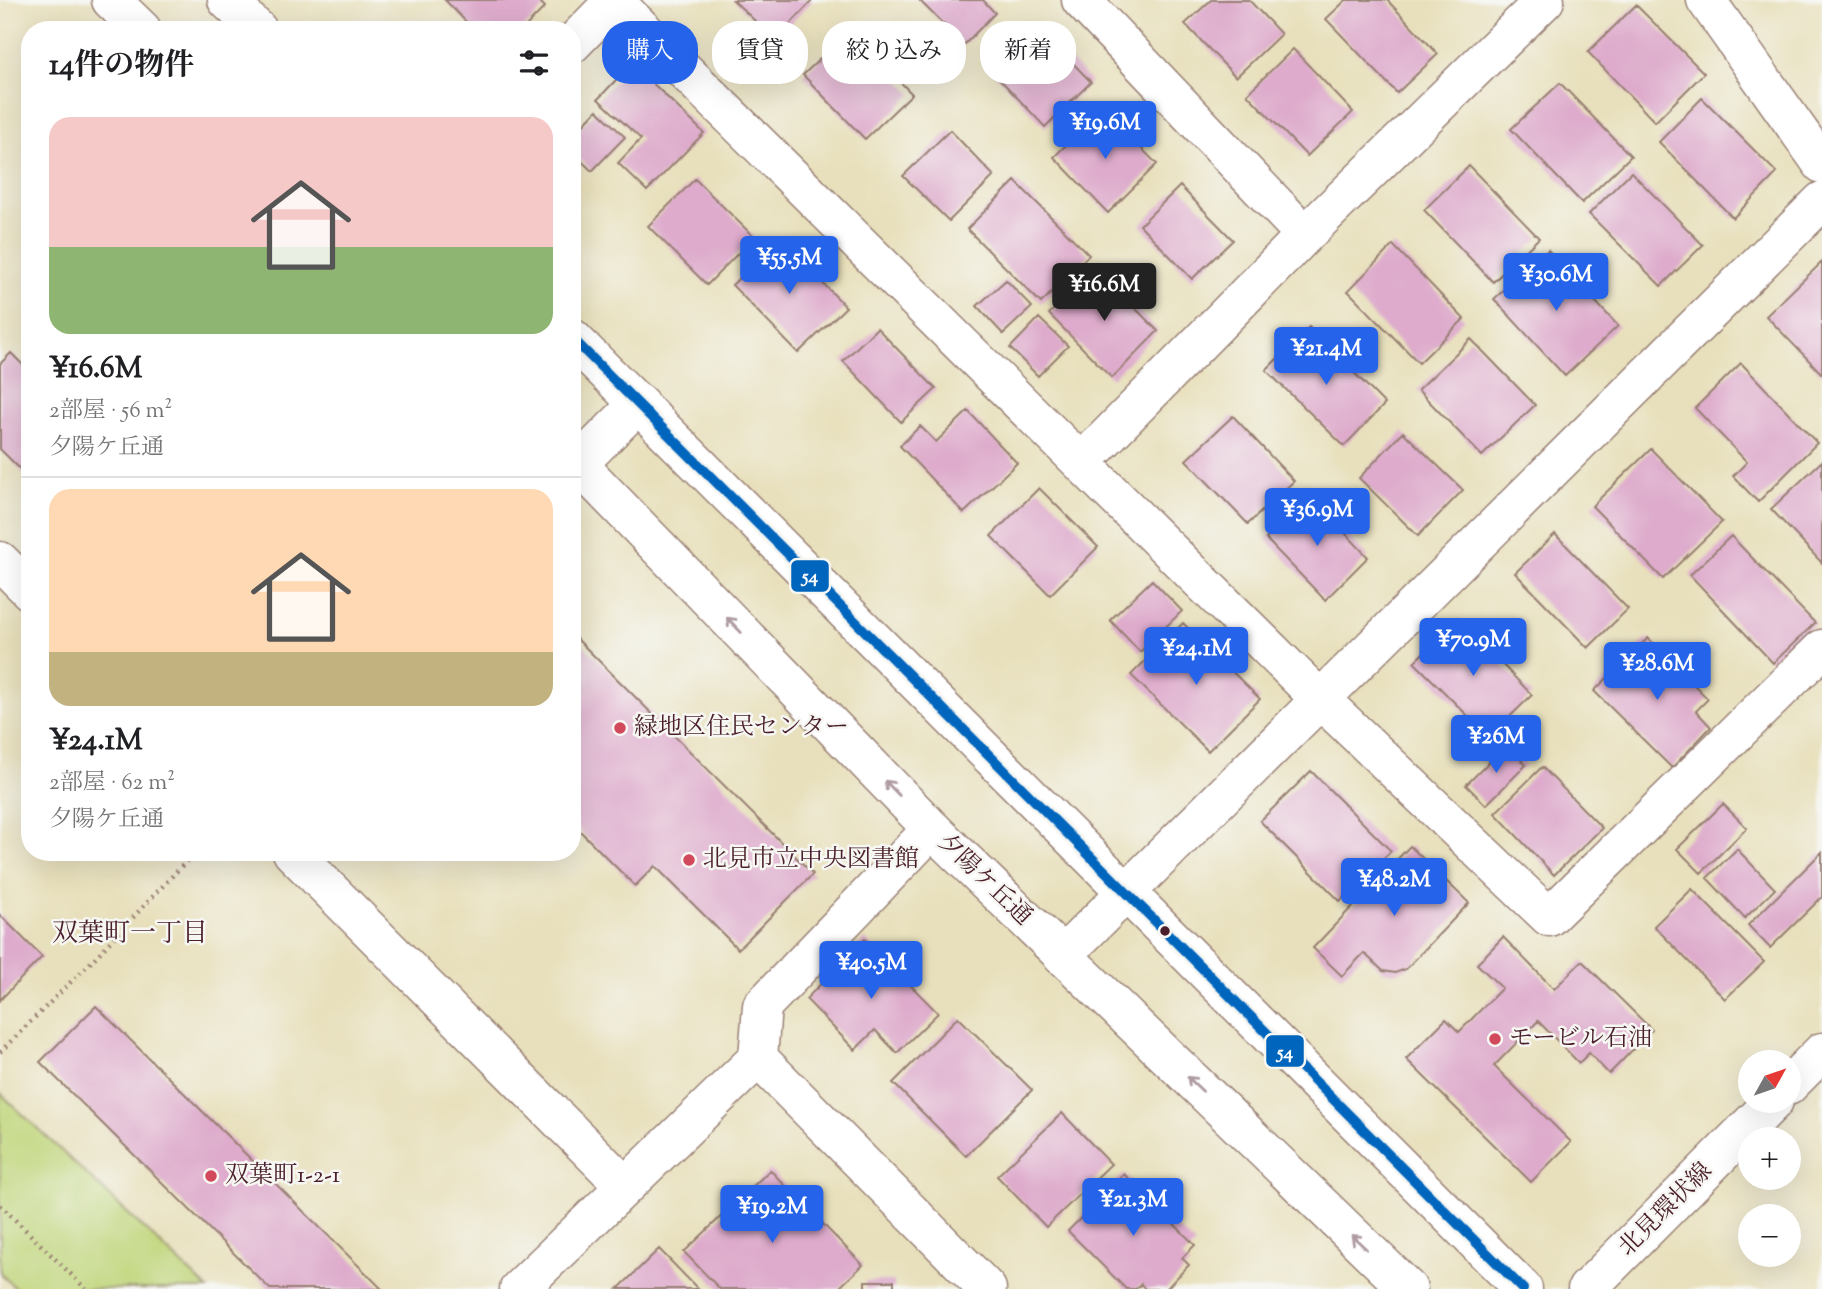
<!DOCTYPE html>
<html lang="ja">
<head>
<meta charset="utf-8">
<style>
  :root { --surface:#fff; --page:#f2f2f2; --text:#202124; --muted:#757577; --line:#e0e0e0; --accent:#2563eb }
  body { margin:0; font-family:"Sorts Mill Goudy","Noto Serif JP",serif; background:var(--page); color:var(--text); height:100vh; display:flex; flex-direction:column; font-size:26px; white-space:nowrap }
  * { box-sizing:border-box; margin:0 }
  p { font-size:23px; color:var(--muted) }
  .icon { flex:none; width:38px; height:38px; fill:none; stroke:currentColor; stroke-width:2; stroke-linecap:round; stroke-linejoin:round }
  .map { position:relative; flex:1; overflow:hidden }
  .side { position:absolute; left:21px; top:21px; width:560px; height:840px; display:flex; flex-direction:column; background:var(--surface); border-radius:28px; box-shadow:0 7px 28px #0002 }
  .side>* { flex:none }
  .top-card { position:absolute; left:602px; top:21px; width:665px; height:63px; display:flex; gap:14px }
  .needle { width:46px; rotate:50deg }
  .controls { position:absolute; left:1738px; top:1050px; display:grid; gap:14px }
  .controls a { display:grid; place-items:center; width:63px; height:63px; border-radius:50%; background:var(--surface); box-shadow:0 7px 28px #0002; font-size:35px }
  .price { position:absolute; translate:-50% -60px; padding:0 16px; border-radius:7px; background:var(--accent); color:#fff; font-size:23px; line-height:46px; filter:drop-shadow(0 2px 4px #0008) }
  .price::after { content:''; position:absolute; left:50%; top:42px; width:21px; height:16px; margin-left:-10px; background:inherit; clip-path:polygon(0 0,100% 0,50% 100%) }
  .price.active { background:#222; color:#fff }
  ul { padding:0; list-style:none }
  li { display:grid; align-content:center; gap:14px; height:371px; padding:0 28px }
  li+li { border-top:2px solid var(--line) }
  li span { display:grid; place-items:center; height:217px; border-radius:21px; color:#555 }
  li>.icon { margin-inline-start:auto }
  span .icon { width:126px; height:126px; fill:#fffc; stroke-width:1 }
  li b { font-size:30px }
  h2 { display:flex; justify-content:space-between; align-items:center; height:84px; padding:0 28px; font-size:30px }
  .tag { padding:0 24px; border-radius:28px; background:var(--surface); box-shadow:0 7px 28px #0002; font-size:24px; line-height:63px }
  .tag.active { background:var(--accent); color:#fff }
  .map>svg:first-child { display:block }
</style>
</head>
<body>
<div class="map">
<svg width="1822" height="1289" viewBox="0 0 1822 1289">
  <rect width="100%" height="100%" fill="#f6f6f2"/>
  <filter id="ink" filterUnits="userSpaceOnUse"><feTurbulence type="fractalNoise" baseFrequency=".0143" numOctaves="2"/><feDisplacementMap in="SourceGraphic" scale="14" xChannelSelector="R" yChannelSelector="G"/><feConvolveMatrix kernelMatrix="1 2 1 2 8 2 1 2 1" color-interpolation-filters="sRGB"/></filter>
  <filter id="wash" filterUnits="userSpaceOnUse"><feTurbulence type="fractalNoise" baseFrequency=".00686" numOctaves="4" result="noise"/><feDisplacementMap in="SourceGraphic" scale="28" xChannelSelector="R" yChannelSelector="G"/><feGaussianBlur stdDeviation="1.57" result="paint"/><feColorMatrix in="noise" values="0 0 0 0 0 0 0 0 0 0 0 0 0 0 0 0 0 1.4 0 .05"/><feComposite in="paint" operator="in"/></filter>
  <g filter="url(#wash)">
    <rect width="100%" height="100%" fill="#e8e0bc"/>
    <!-- green -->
    <path fill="#c0d67a" stroke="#857a52" stroke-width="2" d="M 0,1093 L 208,1289 L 16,1289 L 0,1273 Z"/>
    <g id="blocks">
      <!-- building -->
      <path fill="#deabcc" d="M 445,0 L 538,0 L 545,7 L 522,30 L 474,30 Z
        M 733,0 L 813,0 L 775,40 Z
        M 919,0 L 983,0 L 995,13 L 964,45 Z
        M 1211,0 L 1249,0 L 1281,34 L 1236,77 L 1185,24 Z
        M 1346,0 L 1387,0 L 1438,54 L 1397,93 L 1326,19 Z
        M 1636,5 L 1704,73 L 1655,122 L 1588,52 Z
        M 1037,26 L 1091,82 L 1045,127 L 992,71 Z
        M 850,30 L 912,94 L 865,139 L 803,75 Z
        M 1293,49 L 1353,112 L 1307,156 L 1247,94 Z
        M 632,63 L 704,133 L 647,191 L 618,163 L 641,139 L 598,99 Z
        M 1560,83 L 1631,156 L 1582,203 L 1511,129 Z
        M 1702,98 L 1777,173 L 1733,218 L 1659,142 Z
        M 1102,109 L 1157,164 L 1108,213 L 1054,157 Z
        M 597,110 L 625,137 L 592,171 L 572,152 L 572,136 Z
        M 950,130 L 994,176 L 949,221 L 903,176 Z
        M 1469,166 L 1539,238 L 1493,282 L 1424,210 Z
        M 1631,172 L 1703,245 L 1661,286 L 1589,214 Z
        M 695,179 L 754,237 L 707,285 L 648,226 Z
        M 1015,181 L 1089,255 L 1041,303 L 967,229 Z
        M 1180,186 L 1233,240 L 1192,279 L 1140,225 Z
        M 780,239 L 846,307 L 798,353 L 732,285 Z
        M 1393,245 L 1464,319 L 1419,363 L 1348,291 Z
        M 1548,250 L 1618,326 L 1565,376 L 1494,299 Z
        M 1822,262 L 1822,374 L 1766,316 Z
        M 1095,268 L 1158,331 L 1112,378 L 1049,314 Z
        M 1006,280 L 1032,307 L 1003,334 L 977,306 Z
        M 1039,318 L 1068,346 L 1038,376 L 1010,348 Z
        M 1309,327 L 1385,404 L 1344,446 L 1266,370 Z
        M 877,328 L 936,389 L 901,422 L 843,361 Z
        M 1471,339 L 1535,405 L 1482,456 L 1418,390 Z
        M 11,353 L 30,372 L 30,479 L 0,449 L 0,364 Z
        M 1741,363 L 1817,443 L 1758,502 L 1733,476 L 1747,462 L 1695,408 Z
        M 968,411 L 1017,463 L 964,513 L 900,446 L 920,426 L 936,442 Z
        M 1233,416 L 1294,481 L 1248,524 L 1186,460 Z
        M 1403,432 L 1463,490 L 1418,536 L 1359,478 Z
        M 1651,449 L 1722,522 L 1663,579 L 1592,506 Z
        M 1822,461 L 1822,563 L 1771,509 Z
        M 1039,488 L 1098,547 L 1050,595 L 991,536 Z
        M 1310,496 L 1368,557 L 1325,600 L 1266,539 Z
        M 1555,534 L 1628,609 L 1588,648 L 1515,573 Z
        M 1731,536 L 1815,623 L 1773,663 L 1690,575 Z
        M 1152,580 L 1182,611 L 1140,652 L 1110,620 Z
        M 1458,619 L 1532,695 L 1489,737 L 1414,662 Z
        M 1183,623 L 1260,699 L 1208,751 L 1131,675 Z
        M 572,634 L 813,874 L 738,949 L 655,866 L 635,886 L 572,823 Z
        M 1648,638 L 1708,699 L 1696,711 L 1711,727 L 1672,768 L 1594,691 Z
        M 1506,745 L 1526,765 L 1486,805 L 1466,785 Z
        M 1542,767 L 1602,828 L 1554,875 L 1495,813 Z
        M 1311,771 L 1391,851 L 1340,901 L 1260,821 Z
        M 1723,804 L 1747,828 L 1701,873 L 1677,849 Z
        M 1410,846 L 1469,903 L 1406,969 L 1395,973 L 1383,971 L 1364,953 L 1342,976 L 1313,948 Z
        M 1737,849 L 1775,889 L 1745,918 L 1707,878 Z
        M 1822,852 L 1822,897 L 1770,948 L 1748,925 Z
        M 1692,889 L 1764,962 L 1725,999 L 1654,926 Z
        M 0,915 L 42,957 L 0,1000 Z
        M 1503,937 L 1554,989 L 1582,961 L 1652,1030 L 1609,1074 L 1589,1053 L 1579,1063 L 1538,1021 L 1494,1066 L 1571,1142 L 1531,1182 L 1406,1059 L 1446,1019 L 1459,1032 L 1502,988 L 1477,964 Z
        M 865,939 L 938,1013 L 897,1053 L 875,1030 L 855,1050 L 806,999 Z
        M 96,1006 L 382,1289 L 270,1289 L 40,1062 Z
        M 958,1017 L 1032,1090 L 966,1156 L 893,1083 Z
        M 1062,1113 L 1111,1164 L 1046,1227 L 997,1176 Z
        M 770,1170 L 863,1265 L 838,1289 L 720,1289 L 684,1252 Z
        M 1124,1174 L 1195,1245 L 1182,1258 L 1189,1265 L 1166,1289 L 1145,1289 L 1141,1284 L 1136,1289 L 1126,1289 L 1068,1231 Z
        M 659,1249 L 698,1289 L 618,1289 Z
        M 865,1281 L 894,1281 L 894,1289 L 865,1289 Z"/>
    </g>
  </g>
  <g filter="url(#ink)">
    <use href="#blocks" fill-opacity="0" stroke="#998074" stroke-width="2"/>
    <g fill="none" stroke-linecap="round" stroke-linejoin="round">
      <defs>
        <path id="minor" d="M 613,0 L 1320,699 L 1549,917 L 1822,649
          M 1081,0 L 1305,235
          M 1706,0 L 1822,164
          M 572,44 L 615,0
          M 1082,462 L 1305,235 L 1545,0
          M 572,470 L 639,403
          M 0,561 L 30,591
          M 292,852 L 624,1185
          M 1062,956 L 1822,201
          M 758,1058 L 987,1289
          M 519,1289 L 758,1058 L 762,1006 L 932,829"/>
        <path id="secondary" d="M 111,0 L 142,30
          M 227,0 L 258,30
          M 572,338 L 1523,1289
          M 572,458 L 932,829 L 1408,1289
          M 1788,1086 L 1822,1052
          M 1587,1289 L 1774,1101"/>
      </defs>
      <!-- minor casing -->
      <use href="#minor" stroke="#998074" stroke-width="41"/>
      <!-- secondary casing -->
      <use href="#secondary" stroke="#998074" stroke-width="41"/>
      <!-- path -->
      <path stroke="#998074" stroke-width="4.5" stroke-dasharray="2 5" stroke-linecap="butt" d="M 0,1052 L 89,964 L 195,852
        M 0,1205 L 86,1289"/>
      <!-- minor -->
      <use href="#minor" stroke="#fff" stroke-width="38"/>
      <!-- secondary -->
      <use href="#secondary" stroke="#fff" stroke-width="38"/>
      <defs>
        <path id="bus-1" d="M 572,338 L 1523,1289"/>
      </defs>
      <!-- bus-1 casing -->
      <use href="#bus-1" stroke="#f6f6f2" stroke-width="16"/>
      <!-- bus-1 -->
      <use href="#bus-1" stroke="#0065bd" stroke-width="10"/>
    </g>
    <!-- one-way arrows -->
    <defs><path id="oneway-shaft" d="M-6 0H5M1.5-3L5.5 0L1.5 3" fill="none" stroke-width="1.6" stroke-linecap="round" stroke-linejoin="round" transform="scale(1.75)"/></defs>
    <g stroke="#ae9aa0">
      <use href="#oneway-shaft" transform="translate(734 625) rotate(-134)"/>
      <use href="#oneway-shaft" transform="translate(892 788) rotate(-134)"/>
      <use href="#oneway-shaft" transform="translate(1195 1084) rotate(-136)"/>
      <use href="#oneway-shaft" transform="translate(1359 1242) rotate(-136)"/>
    </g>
  </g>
  <!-- markers -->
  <g fill="#d1495b" stroke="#f6f6f2" stroke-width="2.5">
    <circle cx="620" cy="728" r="7"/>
    <circle cx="689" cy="860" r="7"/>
    <circle cx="1495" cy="1039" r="7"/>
    <circle cx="211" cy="1176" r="7"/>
  </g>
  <circle fill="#4a1f2b" stroke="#f6f6f2" stroke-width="2.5" cx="1165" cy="931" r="6"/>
  <g text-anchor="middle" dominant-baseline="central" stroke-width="5" stroke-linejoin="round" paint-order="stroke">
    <!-- poi labels -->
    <g font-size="24" fill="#4a1f2b" stroke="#f6f6f2" text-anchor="start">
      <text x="634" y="728">緑地区住民センター</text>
      <text x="703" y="860">北見市立中央図書館</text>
      <text x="1509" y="1039">モービル石油</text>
      <text x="225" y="1176">双葉町1-2-1</text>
    </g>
    <!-- street labels -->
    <g font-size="24" fill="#4a1f2b" stroke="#f6f6f2">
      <text transform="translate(984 880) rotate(44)">夕陽ケ丘通</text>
      <text transform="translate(1666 1210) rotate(-45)">北見環状線</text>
    </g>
    <!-- neighbourhood labels -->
    <g font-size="26" fill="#4a1f2b" stroke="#f6f6f2">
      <text x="130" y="934">双葉町一丁目</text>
    </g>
  </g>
  <g stroke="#f6f6f2" stroke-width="2.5">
    <rect x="790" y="559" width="40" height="34" rx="7" fill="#0065bd"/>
    <rect x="1265" y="1034" width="40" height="34" rx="7" fill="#0065bd"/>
  </g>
  <g font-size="19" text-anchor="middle" font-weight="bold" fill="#fff">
    <text x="810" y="582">54</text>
    <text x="1285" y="1058">54</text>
  </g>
</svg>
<div class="controls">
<a><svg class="needle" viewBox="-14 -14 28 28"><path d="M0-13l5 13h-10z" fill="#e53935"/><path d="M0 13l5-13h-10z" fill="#757577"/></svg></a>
<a>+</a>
<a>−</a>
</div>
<b class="price" style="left:1105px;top:161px">¥19.6M</b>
<b class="price" style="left:789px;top:296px">¥55.5M</b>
<b class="price" style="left:1556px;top:313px">¥30.6M</b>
<b class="price active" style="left:1104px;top:323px">¥16.6M</b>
<b class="price" style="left:1326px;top:387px">¥21.4M</b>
<b class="price" style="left:1317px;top:548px">¥36.9M</b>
<b class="price" style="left:1473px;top:678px">¥70.9M</b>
<b class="price" style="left:1196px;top:687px">¥24.1M</b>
<b class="price" style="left:1657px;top:702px">¥28.6M</b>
<b class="price" style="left:1496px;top:775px">¥26M</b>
<b class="price" style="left:1394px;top:918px">¥48.2M</b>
<b class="price" style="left:871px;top:1001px">¥40.5M</b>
<b class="price" style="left:1133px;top:1238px">¥21.3M</b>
<b class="price" style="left:772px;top:1245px">¥19.2M</b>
<div class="top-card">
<a class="tag active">購入</a>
<a class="tag">賃貸</a>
<a class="tag">絞り込み</a>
<a class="tag">新着</a>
</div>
<section class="side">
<h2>14件の物件<svg class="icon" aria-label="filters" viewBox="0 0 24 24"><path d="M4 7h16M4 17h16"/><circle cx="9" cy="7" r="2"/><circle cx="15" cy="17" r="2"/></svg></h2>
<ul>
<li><span style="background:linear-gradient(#f6c9c9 60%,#8fb573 0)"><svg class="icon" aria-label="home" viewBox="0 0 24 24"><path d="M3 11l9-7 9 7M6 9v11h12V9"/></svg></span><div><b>¥16.6M</b><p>2部屋 · 56 m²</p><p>夕陽ケ丘通</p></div></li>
<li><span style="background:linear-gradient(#ffd9b3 75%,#c2b280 0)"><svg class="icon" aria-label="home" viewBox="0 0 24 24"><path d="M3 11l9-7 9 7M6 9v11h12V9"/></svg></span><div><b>¥24.1M</b><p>2部屋 · 62 m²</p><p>夕陽ケ丘通</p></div></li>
</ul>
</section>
</div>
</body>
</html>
